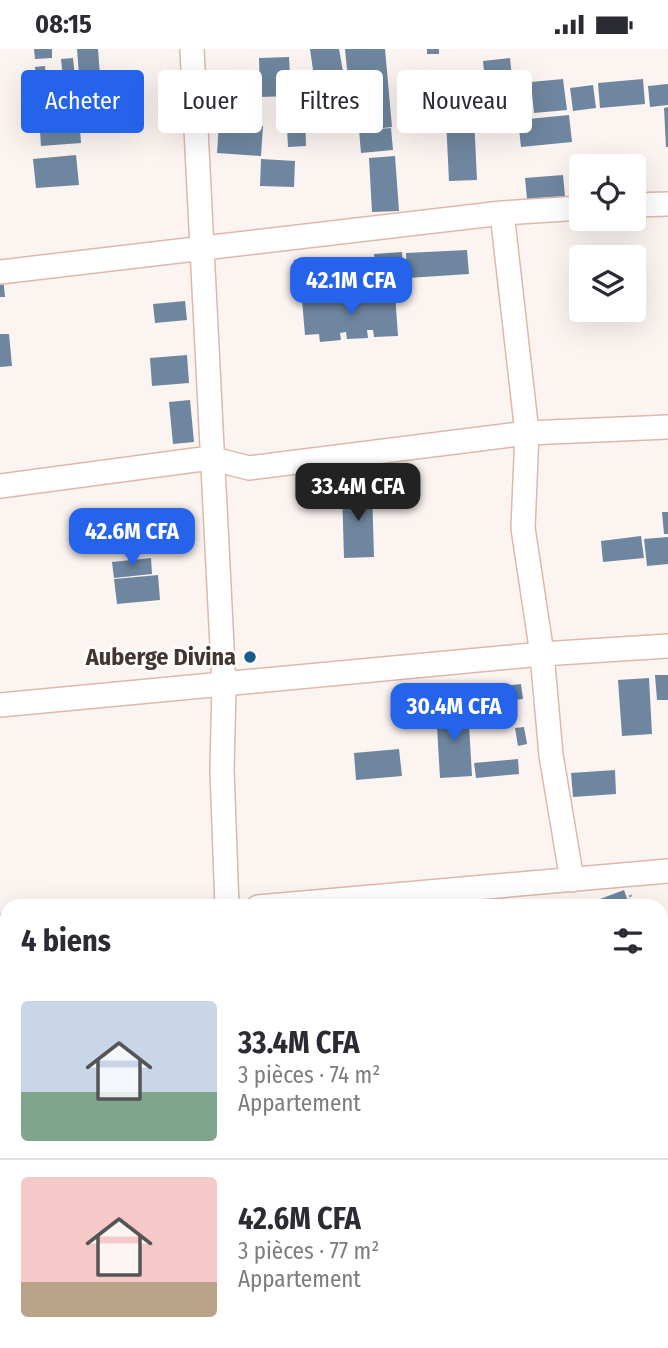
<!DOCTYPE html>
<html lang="fr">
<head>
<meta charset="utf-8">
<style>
  :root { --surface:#fff; --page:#f2f2f3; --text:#2b2b33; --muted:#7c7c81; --line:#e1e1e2; --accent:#2563eb }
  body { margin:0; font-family:"Fira Sans Condensed",sans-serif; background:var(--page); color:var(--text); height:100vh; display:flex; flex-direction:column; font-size:26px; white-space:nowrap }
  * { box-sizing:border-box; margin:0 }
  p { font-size:23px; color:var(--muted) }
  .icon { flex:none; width:38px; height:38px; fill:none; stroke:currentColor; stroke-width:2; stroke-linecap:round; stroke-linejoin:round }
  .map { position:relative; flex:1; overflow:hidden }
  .side { position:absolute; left:0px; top:850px; width:668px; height:450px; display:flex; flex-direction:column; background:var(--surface); border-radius:21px 21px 0 0; box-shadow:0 7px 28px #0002 }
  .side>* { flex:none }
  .top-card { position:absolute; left:21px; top:21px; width:626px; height:63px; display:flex; gap:14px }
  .buttons { position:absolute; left:569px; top:105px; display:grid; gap:14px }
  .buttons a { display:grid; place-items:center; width:77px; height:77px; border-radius:7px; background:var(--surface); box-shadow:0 7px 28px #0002; font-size:35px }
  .price { position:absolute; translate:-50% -60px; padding:0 16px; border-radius:14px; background:var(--accent); color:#fff; font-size:23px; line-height:46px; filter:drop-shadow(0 2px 4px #0008) }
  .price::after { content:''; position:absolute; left:50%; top:42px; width:21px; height:16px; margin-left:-10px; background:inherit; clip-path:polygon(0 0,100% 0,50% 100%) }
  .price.selected { background:#222; color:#fff }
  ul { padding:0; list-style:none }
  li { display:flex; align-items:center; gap:21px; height:175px; padding:0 21px }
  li+li { border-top:2px solid var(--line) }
  li span { display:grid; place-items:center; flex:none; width:196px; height:140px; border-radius:7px; color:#555 }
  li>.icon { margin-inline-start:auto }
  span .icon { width:84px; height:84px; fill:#fffc; stroke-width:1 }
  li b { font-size:30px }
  h2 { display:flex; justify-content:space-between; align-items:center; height:84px; padding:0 21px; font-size:30px }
  .chip { padding:0 24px; border-radius:7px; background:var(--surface); box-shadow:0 7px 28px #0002; font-size:24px; line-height:63px }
  .chip.selected { background:var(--accent); color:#fff }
  .status { display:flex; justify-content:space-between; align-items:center; height:49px; padding:0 35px; background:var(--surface); direction:ltr }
  .status svg { height:19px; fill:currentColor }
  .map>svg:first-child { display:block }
</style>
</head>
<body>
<div class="status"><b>08:15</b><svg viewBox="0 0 49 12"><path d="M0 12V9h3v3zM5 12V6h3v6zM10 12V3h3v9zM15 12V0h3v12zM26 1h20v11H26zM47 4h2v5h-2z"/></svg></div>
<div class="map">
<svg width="668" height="1299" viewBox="0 0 668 1299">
  <rect width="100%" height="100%" fill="#fcf4f1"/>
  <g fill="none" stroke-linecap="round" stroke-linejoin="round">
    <!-- stream -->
    <path stroke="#e49b83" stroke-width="6" d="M 662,1149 L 668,1148
      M 0,1205 L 7,1204
      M 291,1293 L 297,1299"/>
  </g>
  <!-- building -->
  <path fill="#6e869f" d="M 34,0 L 52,0 L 52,9 L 35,10 Z
    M 77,0 L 98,0 L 101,39 L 80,40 Z
    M 310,0 L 339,0 L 344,28 L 331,30 L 330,25 L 314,28 Z
    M 345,0 L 385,0 L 392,78 L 365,81 L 391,79 L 393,101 L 361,104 L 359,81 L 353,81 Z
    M 427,0 L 439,0 L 439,5 L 427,5 Z
    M 289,8 L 291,47 L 260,48 L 259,9 Z
    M 73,9 L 78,58 L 66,59 L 61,10 Z
    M 510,9 L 515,57 L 488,59 L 483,12 Z
    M 45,17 L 48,53 L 38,54 L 35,18 Z
    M 563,30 L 567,61 L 534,64 L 531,33 Z
    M 643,30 L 645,55 L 600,59 L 598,34 Z
    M 211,35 L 255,37 L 254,62 L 210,60 Z
    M 340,35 L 343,68 L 316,70 L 314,38 Z
    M 668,35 L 668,56 L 650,58 L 648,37 Z
    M 593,36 L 596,59 L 573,62 L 570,39 Z
    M 668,58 L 668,98 L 666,98 L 664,59 Z
    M 305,59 L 306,97 L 288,98 L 286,60 Z
    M 79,65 L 81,94 L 41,97 L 39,68 Z
    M 569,66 L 572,93 L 521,98 L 518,71 Z
    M 474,68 L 477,131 L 449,132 L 446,70 Z
    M 219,74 L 263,77 L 261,107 L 217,104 Z
    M 76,106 L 79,136 L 36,139 L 33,110 Z
    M 395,107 L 399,162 L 372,163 L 369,109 Z
    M 261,110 L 295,112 L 294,138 L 260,137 Z
    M 563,126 L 565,147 L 527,150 L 525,129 Z
    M 467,201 L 469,225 L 407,229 L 406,204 Z
    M 402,203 L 403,217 L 376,219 L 374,205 Z
    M 313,210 L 314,226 L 295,226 L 294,211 Z
    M 3,227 L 5,248 L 0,248 L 0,228 Z
    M 395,244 L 398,287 L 374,288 L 373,281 L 367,281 L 368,289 L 347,290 L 346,283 L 340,284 L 341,291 L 320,293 L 319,285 L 305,286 L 302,251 Z
    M 185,252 L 187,271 L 155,274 L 153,255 Z
    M 0,285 L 9,285 L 12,317 L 0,318 Z
    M 187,306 L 189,334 L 152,337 L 150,309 Z
    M 190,351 L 194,393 L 173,395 L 169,353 Z
    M 372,440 L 374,508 L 344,509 L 342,441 Z
    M 662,463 L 668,463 L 668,485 L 664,485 Z
    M 641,487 L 644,509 L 603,513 L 601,492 Z
    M 668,488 L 668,515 L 647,517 L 644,490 Z
    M 151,509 L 152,525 L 114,529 L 112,513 Z
    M 158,526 L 160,551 L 117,555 L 114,530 Z
    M 655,626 L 668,626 L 668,651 L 657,651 Z
    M 649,629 L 652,685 L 622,687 L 618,631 Z
    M 521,635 L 523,650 L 480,654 L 478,640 Z
    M 476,639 L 477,652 L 453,654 L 451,642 Z
    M 448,642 L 450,653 L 434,655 L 433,643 Z
    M 468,659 L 472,727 L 440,729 L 436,661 Z
    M 524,678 L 527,695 L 518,697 L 515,679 Z
    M 399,700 L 402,727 L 356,731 L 354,704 Z
    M 518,710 L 519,725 L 476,729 L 474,714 Z
    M 615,721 L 616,745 L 573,748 L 571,724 Z
    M 624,841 L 630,858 L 594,858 L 592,853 Z
    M 7,945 L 7,978 L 0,979 L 0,946 Z"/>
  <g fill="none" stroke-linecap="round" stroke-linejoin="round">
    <defs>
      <path id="minor" d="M 192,0 L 224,637 L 222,721 L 227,858
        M 634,156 L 668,155
        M 502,164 L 527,384 L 523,479 L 542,605 L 551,706 L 572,831
        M 0,223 L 502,164 L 581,159
        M 0,437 L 210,409 L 249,419 L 527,384 L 668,378
        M 0,656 L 542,605 L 668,597
        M 258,858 L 668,822
        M 0,878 L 7,877
        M 662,1054 L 668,1054
        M 0,1107 L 7,1106
        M 662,1281 L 668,1279
        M 366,1299 L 367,1293
        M 589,1299 L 612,1293"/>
    </defs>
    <!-- minor casing -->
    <use href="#minor" stroke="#deb8ab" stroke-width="26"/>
    <!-- path -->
    <path stroke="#aa9f9b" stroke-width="3.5" stroke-dasharray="2 5" stroke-linecap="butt" d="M 630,846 L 635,858
      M 662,923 L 668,932"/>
    <!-- minor -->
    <use href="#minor" stroke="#fff" stroke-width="23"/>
  </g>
  <!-- markers -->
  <circle fill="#1b598f" stroke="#fff" stroke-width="2.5" cx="250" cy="608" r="7"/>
  <g text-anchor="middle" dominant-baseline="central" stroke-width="5" stroke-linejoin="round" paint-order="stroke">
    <!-- poi labels -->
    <g font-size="24" font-weight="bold" fill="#443530" stroke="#fff" text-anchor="end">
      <text x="236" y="608">Auberge Divina</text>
    </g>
  </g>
</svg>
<div class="buttons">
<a><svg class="icon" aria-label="locate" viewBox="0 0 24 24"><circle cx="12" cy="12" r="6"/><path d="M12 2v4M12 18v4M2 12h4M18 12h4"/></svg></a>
<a><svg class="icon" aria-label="layers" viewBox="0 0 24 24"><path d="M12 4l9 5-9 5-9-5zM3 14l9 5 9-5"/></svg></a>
</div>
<b class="price" style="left:351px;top:268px">42.1M CFA</b>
<b class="price selected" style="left:358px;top:474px">33.4M CFA</b>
<b class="price" style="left:132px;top:519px">42.6M CFA</b>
<b class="price" style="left:454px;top:694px">30.4M CFA</b>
<div class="top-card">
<a class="chip selected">Acheter</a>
<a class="chip">Louer</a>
<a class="chip">Filtres</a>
<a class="chip">Nouveau</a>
</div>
<section class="side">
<h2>4 biens<svg class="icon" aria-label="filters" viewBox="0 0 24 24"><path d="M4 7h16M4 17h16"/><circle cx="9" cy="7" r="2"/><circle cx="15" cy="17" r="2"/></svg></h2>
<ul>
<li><span style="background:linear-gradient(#c9d6e8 65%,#7fa58c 0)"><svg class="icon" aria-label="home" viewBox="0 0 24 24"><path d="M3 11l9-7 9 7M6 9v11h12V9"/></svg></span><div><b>33.4M CFA</b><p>3 pièces · 74 m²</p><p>Appartement</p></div></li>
<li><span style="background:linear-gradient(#f6c9c9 75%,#b9a48a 0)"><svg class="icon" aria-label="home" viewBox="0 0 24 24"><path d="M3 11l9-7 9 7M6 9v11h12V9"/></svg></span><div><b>42.6M CFA</b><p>3 pièces · 77 m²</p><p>Appartement</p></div></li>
</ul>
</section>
</div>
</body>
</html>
